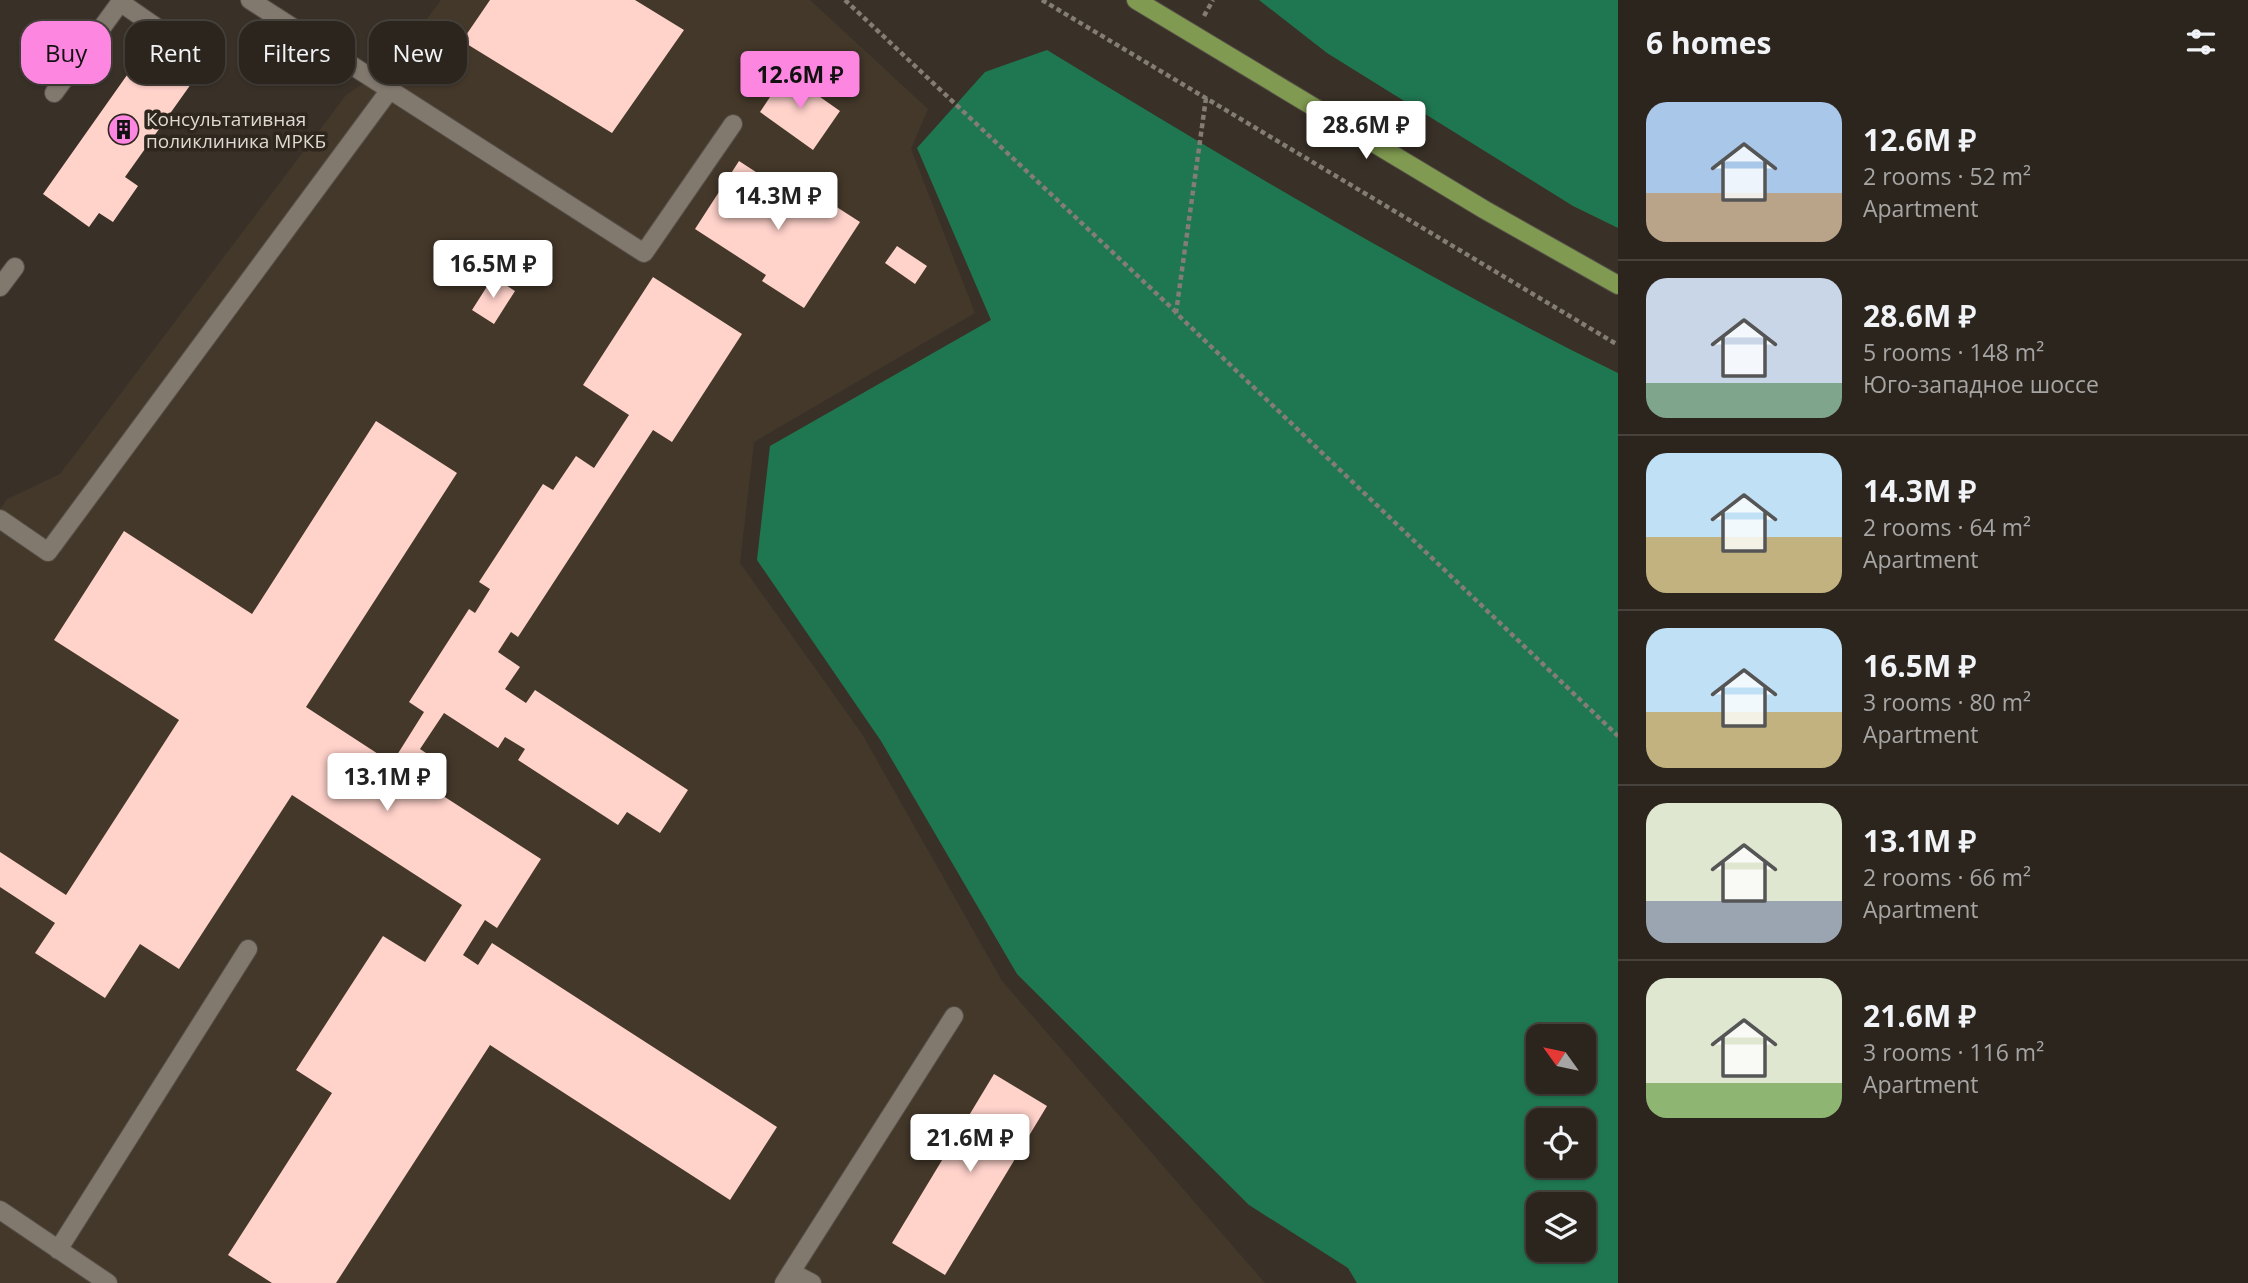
<!DOCTYPE html>
<html lang="en">
<head>
<meta charset="utf-8">
<style>
  :root { --surface:#2b251e; --page:#37312b; --text:#f1f3f6; --muted:#a6a5a4; --line:#47423c; --accent:#fd86e1 }
  body { margin:0; font-family:"Open Sans",sans-serif; background:var(--page); color:var(--text); height:100vh; display:flex; flex-direction:column; font-size:26px; white-space:nowrap }
  * { box-sizing:border-box; margin:0 }
  p { font-size:23px; color:var(--muted) }
  .icon { flex:none; width:38px; height:38px; fill:none; stroke:currentColor; stroke-width:2; stroke-linecap:round; stroke-linejoin:round }
  .map { position:relative; flex:1; overflow:hidden }
  .sheet { display:flex; flex-direction:column; background:var(--surface); width:630px }
  .sheet>* { flex:none }
  .hud { position:absolute; left:21px; top:21px; width:665px; height:63px; display:flex; gap:14px }
  .needle { width:46px; rotate:303deg }
  .fabs { position:absolute; left:1526px; top:1024px; display:grid; gap:14px }
  .fabs a { display:grid; place-items:center; width:70px; height:70px; border-radius:14px; background:var(--surface); box-shadow:0 2px 5px #0004,0 0 0 2px var(--line); font-size:35px }
  .price { position:absolute; translate:-50% -60px; padding:0 16px; border-radius:7px; background:#fff; color:#222; font-size:23px; line-height:46px; filter:drop-shadow(0 2px 4px #0008) }
  .price::after { content:''; position:absolute; left:50%; top:42px; width:21px; height:16px; margin-left:-10px; background:inherit; clip-path:polygon(0 0,100% 0,50% 100%) }
  .price.current { background:var(--accent); color:#111 }
  ul { padding:0; list-style:none }
  li { display:flex; align-items:center; gap:21px; height:175px; padding:0 28px }
  li+li { border-top:2px solid var(--line) }
  li span { display:grid; place-items:center; flex:none; width:196px; height:140px; border-radius:21px; color:#555 }
  li>.icon { margin-inline-start:auto }
  span .icon { width:84px; height:84px; fill:#fffc; stroke-width:1 }
  li b { font-size:30px }
  h2 { display:flex; justify-content:space-between; align-items:center; height:84px; padding:0 28px; font-size:30px }
  .chip { padding:0 24px; border-radius:21px; background:var(--surface); box-shadow:0 2px 5px #0004,0 0 0 2px var(--line); font-size:24px; line-height:63px }
  .chip.current { background:var(--accent); color:#111 }
  main { display:flex; flex:1; min-height:0 }
  .map>svg:first-child { display:block }
</style>
</head>
<body>
<main>
<div class="map">
<svg width="1618" height="1283" viewBox="0 0 1618 1283">
  <rect width="100%" height="100%" fill="#393128"/>
  <!-- built -->
  <path fill="#44382a" d="M 441,0 L 810,0 L 928,109 L 911,149 L 975,313 L 754,442 L 740,563 L 862,734 L 1002,981 L 1265,1283 L 0,1283 L 0,509 L 7,499 L 60,474 L 346,95 L 395,62 Z"/>
  <!-- forest -->
  <path fill="#1f7751" fill-rule="evenodd" d="M 1259,0 L 1618,0 L 1618,228 L 1573,206 L 1327,53 Z
    M 1047,50 C 1233,163 1422,277 1618,373 L 1618,1283 L 1357,1283 L 1348,1268 L 1249,1205 L 1017,974 L 881,741 L 757,560 L 770,446 L 991,320 L 917,148 L 985,72 ZM 1538,1036 L 1584,1036 L 1584,1082 L 1538,1082 ZM 1538,1120 L 1584,1120 L 1584,1166 L 1538,1166 ZM 1538,1204 L 1584,1204 L 1584,1250 L 1538,1250 Z"/>
  <!-- building -->
  <path fill="#ffd2ca" d="M 490,0 L 635,0 L 684,30 L 612,133 L 462,41 Z
    M 144,51 L 191,84 L 125,177 L 138,186 L 113,222 L 99,213 L 89,227 L 43,194 Z
    M 786,73 L 840,111 L 813,150 L 760,112 Z
    M 739,161 L 810,207 L 818,195 L 860,222 L 804,308 L 762,281 L 766,275 L 695,229 Z
    M 897,246 L 927,266 L 915,284 L 885,263 Z
    M 493,277 L 515,291 L 494,324 L 472,310 Z
    M 653,277 L 742,334 L 672,442 L 653,430 L 518,637 L 511,632 L 498,652 L 520,667 L 505,689 L 526,703 L 535,690 L 688,790 L 660,833 L 627,812 L 618,825 L 518,760 L 525,749 L 505,737 L 498,748 L 444,713 L 420,749 L 435,759 L 420,781 L 541,859 L 497,928 L 485,920 L 463,955 L 478,965 L 492,943 L 777,1127 L 730,1200 L 490,1045 L 336,1283 L 272,1283 L 228,1255 L 332,1093 L 296,1070 L 383,936 L 425,962 L 462,905 L 292,795 L 179,969 L 140,944 L 105,998 L 35,953 L 55,923 L 0,887 L 0,852 L 66,895 L 179,720 L 54,640 L 124,531 L 252,614 L 376,421 L 457,473 L 306,707 L 392,763 L 424,712 L 409,702 L 469,609 L 475,613 L 490,589 L 479,582 L 543,484 L 553,490 L 576,456 L 594,468 L 629,415 L 583,385 Z
    M 994,1074 L 1047,1106 L 945,1275 L 892,1243 Z"/>
  <g fill="none" stroke-linecap="round" stroke-linejoin="round">
    <defs>
      <path id="minor" d="M 250,0 L 644,253 L 733,124
        M 120,2 L 192,52
        M 54,93 L 122,0
        M 0,287 L 15,267
        M 0,519 L 48,552 L 389,91
        M 0,1210 L 108,1283
        M 58,1250 L 248,949
        M 791,1272 L 812,1283
        M 784,1283 L 954,1016"/>
      <path id="major" d="M 1136,0 L 1485,210 L 1618,285"/>
    </defs>
    <!-- minor casing -->
    <use href="#minor" stroke="#554f47" stroke-width="20"/>
    <!-- major casing -->
    <use href="#major" stroke="#554f47" stroke-width="20"/>
    <!-- path -->
    <path stroke="#837d75" stroke-width="4.5" stroke-dasharray="5 3.5" stroke-linecap="butt" d="M 845,0 L 1176,312
      M 1042,0 L 1618,345
      M 1204,16 L 1213,0
      M 1206,98 L 1176,313 L 1618,736"/>
    <!-- minor -->
    <use href="#minor" stroke="#81786e" stroke-width="18"/>
    <!-- major -->
    <use href="#major" stroke="#809b51" stroke-width="18"/>
  </g>
  <!-- icons -->
  <defs>
    <symbol id="building-disc" viewBox="-11 -11 22 22"><circle r="9.5" fill="#fd86e1" stroke="#2f271e"/><path d="M-4-6H4V6H1V3H-1V6H-4ZM-2.5-4.3h1.7v1.8h-1.7ZM.8-4.3h1.7v1.8H.8ZM-2.5-1h1.7V.8h-1.7ZM.8-1h1.7V.8H.8Z" fill="#111"/></symbol>
  </defs>
  <g fill-rule="evenodd">
    <use href="#building-disc" x="106" y="112" width="35" height="35"/>
  </g>
  <g text-anchor="middle" dominant-baseline="central" stroke-width="7" stroke-linejoin="round" paint-order="stroke">
    <!-- poi labels -->
    <g font-size="19" fill="#ded9d3" stroke="#2f271e" text-anchor="start">
      <text x="146" y="119">Консультативная<tspan x="146" dy="22">поликлиника МРКБ</tspan></text>
    </g>
  </g>
</svg>
<div class="fabs">
<a><svg class="needle" viewBox="-14 -14 28 28"><path d="M0-13l5 13h-10z" fill="#e53935"/><path d="M0 13l5-13h-10z" fill="#a6a5a4"/></svg></a>
<a><svg class="icon" aria-label="locate" viewBox="0 0 24 24"><circle cx="12" cy="12" r="6"/><path d="M12 2v4M12 18v4M2 12h4M18 12h4"/></svg></a>
<a><svg class="icon" aria-label="layers" viewBox="0 0 24 24"><path d="M12 4l9 5-9 5-9-5zM3 14l9 5 9-5"/></svg></a>
</div>
<b class="price current" style="left:800px;top:111px">12.6M ₽</b>
<b class="price" style="left:1366px;top:161px">28.6M ₽</b>
<b class="price" style="left:778px;top:232px">14.3M ₽</b>
<b class="price" style="left:493px;top:300px">16.5M ₽</b>
<b class="price" style="left:387px;top:813px">13.1M ₽</b>
<b class="price" style="left:970px;top:1174px">21.6M ₽</b>
<div class="hud">
<a class="chip current">Buy</a>
<a class="chip">Rent</a>
<a class="chip">Filters</a>
<a class="chip">New</a>
</div>
</div>
<section class="sheet">
<h2>6 homes<svg class="icon" aria-label="filters" viewBox="0 0 24 24"><path d="M4 7h16M4 17h16"/><circle cx="9" cy="7" r="2"/><circle cx="15" cy="17" r="2"/></svg></h2>
<ul>
<li><span style="background:linear-gradient(#a9c7e8 65%,#b9a48a 0)"><svg class="icon" aria-label="home" viewBox="0 0 24 24"><path d="M3 11l9-7 9 7M6 9v11h12V9"/></svg></span><div><b>12.6M ₽</b><p>2 rooms · 52 m²</p><p>Apartment</p></div></li>
<li><span style="background:linear-gradient(#c9d6e8 75%,#7fa58c 0)"><svg class="icon" aria-label="home" viewBox="0 0 24 24"><path d="M3 11l9-7 9 7M6 9v11h12V9"/></svg></span><div><b>28.6M ₽</b><p>5 rooms · 148 m²</p><p>Юго-западное шоссе</p></div></li>
<li><span style="background:linear-gradient(#bfe0f5 60%,#c2b280 0)"><svg class="icon" aria-label="home" viewBox="0 0 24 24"><path d="M3 11l9-7 9 7M6 9v11h12V9"/></svg></span><div><b>14.3M ₽</b><p>2 rooms · 64 m²</p><p>Apartment</p></div></li>
<li><span style="background:linear-gradient(#bfe0f5 60%,#c2b280 0)"><svg class="icon" aria-label="home" viewBox="0 0 24 24"><path d="M3 11l9-7 9 7M6 9v11h12V9"/></svg></span><div><b>16.5M ₽</b><p>3 rooms · 80 m²</p><p>Apartment</p></div></li>
<li><span style="background:linear-gradient(#dfe7d0 70%,#9aa5b1 0)"><svg class="icon" aria-label="home" viewBox="0 0 24 24"><path d="M3 11l9-7 9 7M6 9v11h12V9"/></svg></span><div><b>13.1M ₽</b><p>2 rooms · 66 m²</p><p>Apartment</p></div></li>
<li><span style="background:linear-gradient(#dfe7d0 75%,#8fb573 0)"><svg class="icon" aria-label="home" viewBox="0 0 24 24"><path d="M3 11l9-7 9 7M6 9v11h12V9"/></svg></span><div><b>21.6M ₽</b><p>3 rooms · 116 m²</p><p>Apartment</p></div></li>
</ul>
</section>
</main>
</body>
</html>
